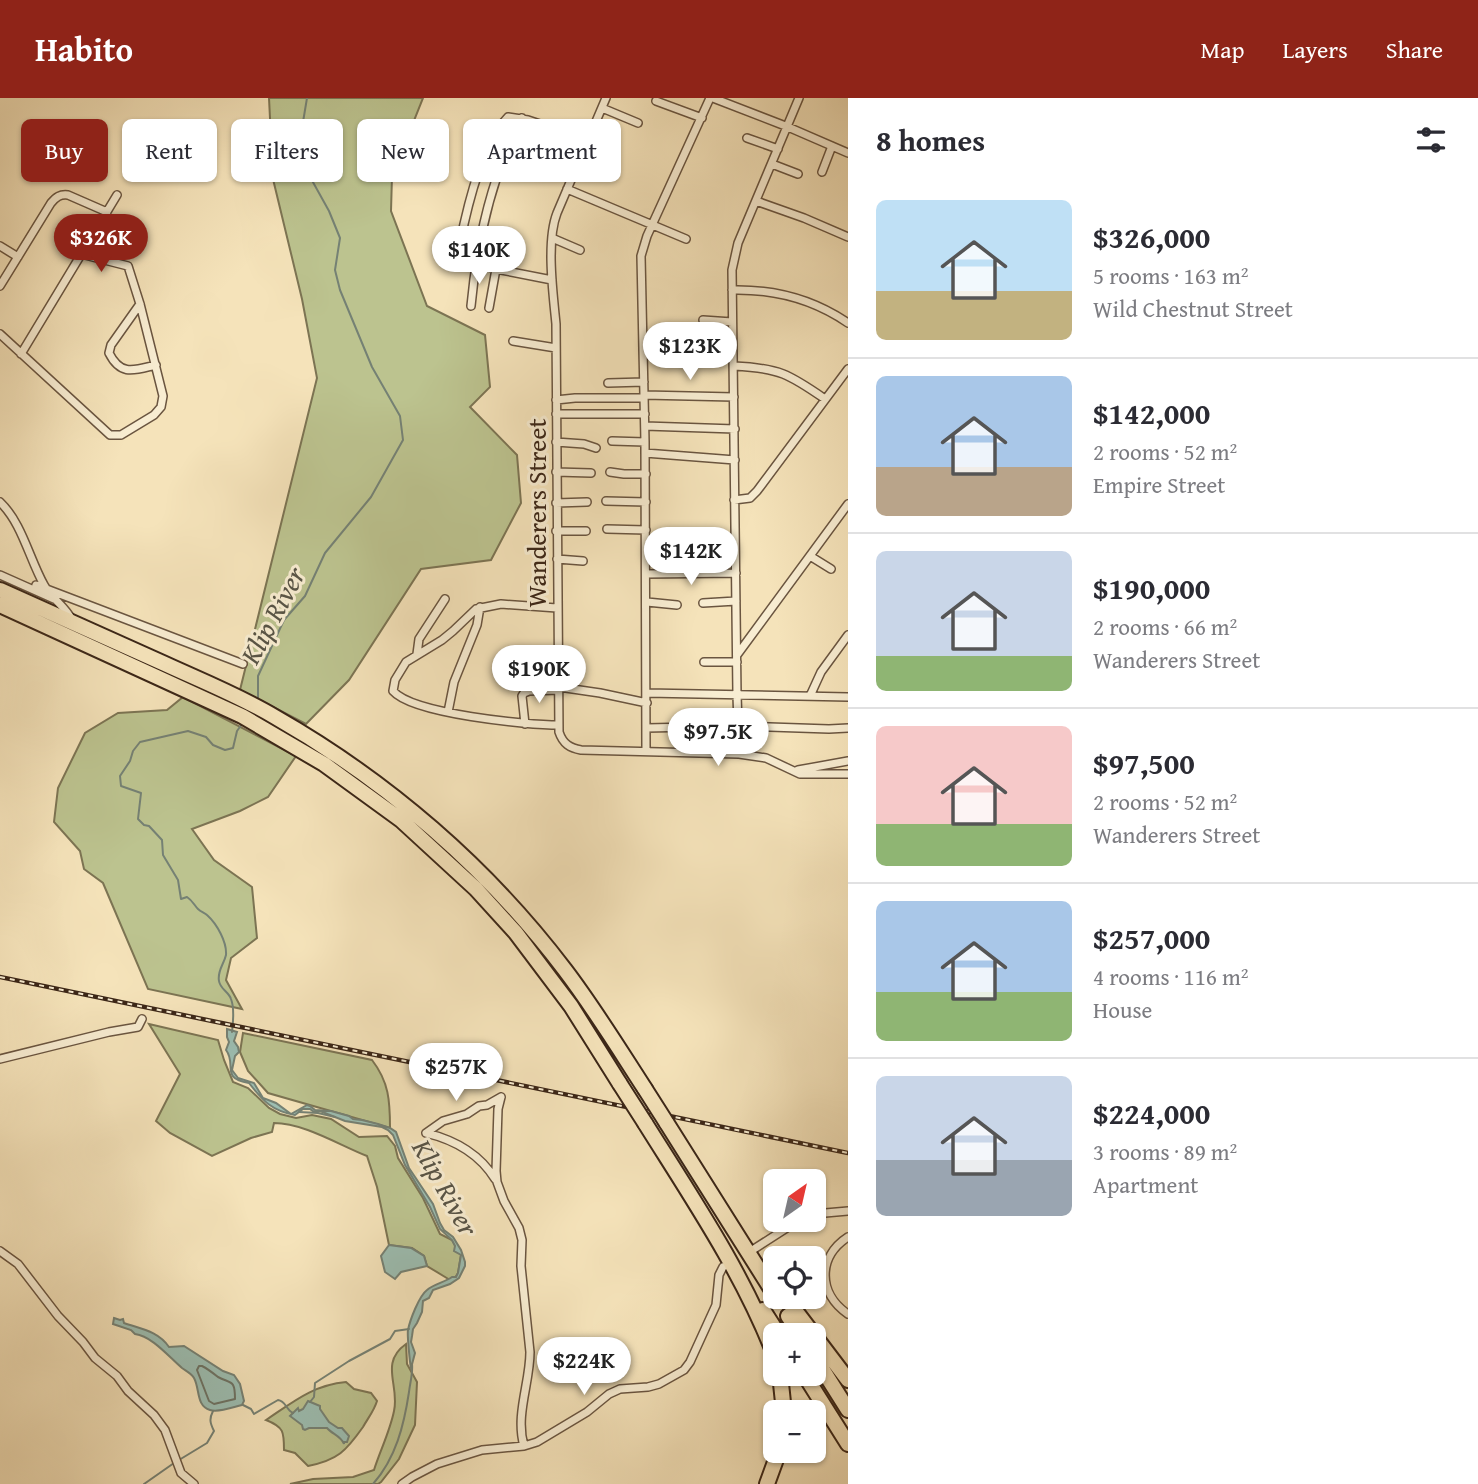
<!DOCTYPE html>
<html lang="en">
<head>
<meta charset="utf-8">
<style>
  :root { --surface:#fff; --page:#f7f7f7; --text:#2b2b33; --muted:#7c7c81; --line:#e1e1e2; --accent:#8f2418 }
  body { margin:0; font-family:"Gentium Book Plus",serif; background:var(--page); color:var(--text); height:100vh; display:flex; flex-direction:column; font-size:26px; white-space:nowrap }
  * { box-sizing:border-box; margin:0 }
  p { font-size:23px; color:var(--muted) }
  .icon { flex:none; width:38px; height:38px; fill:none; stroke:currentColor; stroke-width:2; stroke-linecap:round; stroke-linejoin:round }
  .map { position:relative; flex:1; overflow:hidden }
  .drawer { display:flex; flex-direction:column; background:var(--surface); width:630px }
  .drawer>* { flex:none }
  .guide { position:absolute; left:21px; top:21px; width:665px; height:63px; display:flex; gap:14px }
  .needle { width:46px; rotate:34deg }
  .tools { position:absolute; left:763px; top:1071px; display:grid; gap:14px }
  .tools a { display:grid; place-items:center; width:63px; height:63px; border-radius:10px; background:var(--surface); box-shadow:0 2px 5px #0004; font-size:35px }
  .price { position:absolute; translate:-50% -60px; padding:0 16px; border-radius:24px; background:#fff; color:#222; font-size:23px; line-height:46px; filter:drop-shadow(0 2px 4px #0008) }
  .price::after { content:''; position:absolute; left:50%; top:42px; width:21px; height:16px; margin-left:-10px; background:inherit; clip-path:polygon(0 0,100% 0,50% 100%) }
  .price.selected { background:var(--accent); color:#fff }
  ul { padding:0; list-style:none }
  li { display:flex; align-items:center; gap:21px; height:175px; padding:0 28px }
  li+li { border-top:2px solid var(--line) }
  li span { display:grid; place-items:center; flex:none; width:196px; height:140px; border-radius:10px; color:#555 }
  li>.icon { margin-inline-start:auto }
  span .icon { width:84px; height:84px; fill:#fffc; stroke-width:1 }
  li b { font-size:30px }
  h2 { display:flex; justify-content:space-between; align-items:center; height:84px; padding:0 28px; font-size:30px }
  .chip { padding:0 24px; border-radius:10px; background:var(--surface); box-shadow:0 2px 5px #0004; font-size:24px; line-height:63px }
  .chip.selected { background:var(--accent); color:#fff }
  header { display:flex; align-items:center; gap:42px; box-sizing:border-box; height:98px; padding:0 35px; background:var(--accent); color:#fff }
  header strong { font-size:33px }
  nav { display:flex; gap:38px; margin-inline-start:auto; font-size:24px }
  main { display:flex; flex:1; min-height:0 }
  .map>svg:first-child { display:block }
</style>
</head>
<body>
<header>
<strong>Habito</strong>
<nav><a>Map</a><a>Layers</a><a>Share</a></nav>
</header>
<main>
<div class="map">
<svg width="848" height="1386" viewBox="0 0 848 1386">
  <rect width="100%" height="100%" fill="#f5e3ba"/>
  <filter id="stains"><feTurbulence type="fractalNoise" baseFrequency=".00286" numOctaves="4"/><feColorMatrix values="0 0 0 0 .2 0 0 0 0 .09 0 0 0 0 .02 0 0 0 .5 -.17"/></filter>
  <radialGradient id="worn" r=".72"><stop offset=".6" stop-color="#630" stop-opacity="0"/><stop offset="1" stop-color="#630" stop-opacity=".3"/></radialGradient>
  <!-- green -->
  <path fill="#bcc38f" stroke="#7c7453" stroke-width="2" d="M 269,0 L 423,0 L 392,78 L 391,113 L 427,208 L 485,237 L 490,289 L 470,309 L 517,357 L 521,405 L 491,462 L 421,471 L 349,582 L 306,626 L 240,592 L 317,280 L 302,201 L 273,81 Z
    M 183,599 L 296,658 L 268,699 L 240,713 L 192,731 L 214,762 L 252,789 L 257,840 L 231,860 L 226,882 L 242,911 L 148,891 L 103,785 L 84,771 L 80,753 L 54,724 L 58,690 L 85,635 L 118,615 L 167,612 Z
    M 149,926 L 218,942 L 224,962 L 233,984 L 248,990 L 269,1010 L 280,1016 L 296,1020 L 312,1017 L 331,1021 L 359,1039 L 387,1038 L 395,1048 L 398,1060 L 423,1100 L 440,1136 L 452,1142 L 461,1157 L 458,1175 L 455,1180 L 450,1182 L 427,1168 L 424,1158 L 412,1150 L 389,1147 L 377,1089 L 367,1058 C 339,1047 304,1025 274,1025 L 272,1034 L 251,1040 L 212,1058 L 170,1035 L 156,1023 L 180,976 Z
    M 243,935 L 372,962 C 389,984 390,1003 390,1030 L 268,995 L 248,973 L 240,954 Z
    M 406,1246 L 407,1266 L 417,1284 L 415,1327 L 399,1361 L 381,1384 L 378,1386 L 290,1386 L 313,1381 L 353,1379 L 374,1372 C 380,1353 390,1333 394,1313 C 400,1288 379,1265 406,1246 Z
    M 346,1284 L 354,1291 L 371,1295 L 377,1303 C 374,1313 368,1320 363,1329 C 346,1353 338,1362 308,1368 L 295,1355 L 284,1352 C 284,1334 284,1329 266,1322 C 293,1304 313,1287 346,1284 Z"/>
  <!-- water -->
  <path fill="#9cbeb2" stroke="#758174" stroke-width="2" d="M 227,931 L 237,934 L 234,943 L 238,949 L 239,954 L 235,958 L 232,972 L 238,980 L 254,985 L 263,1000 L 276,1005 L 291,1016 L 307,1007 L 310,1008 L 315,1012 L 331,1013 L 349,1018 L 353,1021 L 362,1022 L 378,1026 L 390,1030 L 396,1034 L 409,1070 L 433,1106 L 440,1125 L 444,1132 L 453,1139 L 461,1152 L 465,1164 L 465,1168 L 459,1180 L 450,1186 L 433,1192 L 429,1200 L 423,1203 L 422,1214 L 417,1225 L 413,1231 L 412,1238 L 411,1244 L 415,1255 L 411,1270 C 410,1266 407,1236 408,1232 C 410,1222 419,1198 427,1192 C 434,1186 445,1184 452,1179 L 456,1179 L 458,1175 L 461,1157 L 454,1153 L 455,1148 L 452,1142 L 440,1131 L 430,1109 L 405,1067 L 393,1037 L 388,1032 L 382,1029 L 345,1023 L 320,1013 L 314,1014 L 310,1011 L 303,1011 L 295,1017 C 272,1013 263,1003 249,985 C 220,981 237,966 226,952 L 229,944 L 227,939 Z
    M 389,1147 L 411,1150 L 424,1158 L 427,1168 L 401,1174 L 395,1181 L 385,1174 L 381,1158 Z
    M 114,1220 L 120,1222 L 123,1221 L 124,1225 C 141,1231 158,1233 169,1249 L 184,1248 L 223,1273 L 234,1277 L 240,1286 L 244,1303 L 242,1307 C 233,1309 219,1315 210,1312 C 196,1308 200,1291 194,1280 C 191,1275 186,1273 182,1270 C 169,1259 152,1238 135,1236 L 131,1232 L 113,1226 Z
    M 308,1303 L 320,1308 L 320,1311 L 329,1324 L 338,1330 L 342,1330 L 349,1338 L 347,1344 L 344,1344 L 344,1346 C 341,1338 332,1336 327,1330 L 309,1330 L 305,1332 L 303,1331 L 302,1327 L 290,1318 L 298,1310 L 299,1313 L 303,1311 Z"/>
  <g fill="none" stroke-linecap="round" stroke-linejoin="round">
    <!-- shore -->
    <path stroke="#6c7264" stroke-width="2" d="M 199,1268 L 202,1268 C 208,1271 213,1275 218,1279 C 231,1286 235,1281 235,1301 L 214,1306 L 209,1303 L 197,1272 Z"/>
    <!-- stream -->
    <path stroke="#758174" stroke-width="2" d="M 258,601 L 258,578 L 284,522 L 305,498 L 325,455 L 371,399 L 403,342 L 400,318 L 372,269 L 340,192 L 335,172 L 340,140 L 329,113 L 309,77 L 301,36 L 307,0
      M 232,934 C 233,924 235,911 231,901 C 229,894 220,891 219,883 C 217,873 224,866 226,857 C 227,844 217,826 207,817 C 205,815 201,814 198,811 C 194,807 193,803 187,799 L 181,801 L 178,782 L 163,757 L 162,742 L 149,728 L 144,727 L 138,721 L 141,695 L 121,688 L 120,678 L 130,663 L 133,653 L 140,644 L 188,633 L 206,639 L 213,647 L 225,652 L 233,650 L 237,633 L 242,626
      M 299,1014 L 318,1015 L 335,1019
      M 310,1304 L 314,1299 L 315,1285 L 349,1263 L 390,1241 L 395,1233 L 409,1231
      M 243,1307 L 251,1311 L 254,1316 L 278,1302 C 286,1303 286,1312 293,1315
      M 179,1362 L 207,1345 L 214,1333 C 210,1325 209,1321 213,1313
      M 144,1386 L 174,1365
      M 373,1386 C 396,1360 404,1327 409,1294 C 410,1285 413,1275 412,1266"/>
    <defs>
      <path id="street" d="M 606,0 L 557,115 C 546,143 553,195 556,226 L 559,634 C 563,646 570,650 581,652 L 739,656 L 766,660 L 800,676 L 848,676
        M 713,0 L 788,29 L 848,55
        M 656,3 L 702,20
        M 602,10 L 638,25
        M 591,36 L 616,48
        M 747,40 L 778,51
        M 772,66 L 798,76
        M 822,74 L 832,48
        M 567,91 L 686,141
        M 756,103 L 804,120 L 848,139
        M 552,140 L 580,152
        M 0,148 L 18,159
        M 552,182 L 496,171 L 467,163 L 460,159 C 458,148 462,137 464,126 C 471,95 485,42 508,19 L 528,22 L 588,42
        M 0,188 L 51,105 C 56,99 60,96 68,97 L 107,114
        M 732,192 C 774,191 813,201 848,225
        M 140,206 L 111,247 L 109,255 C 121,279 135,272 156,267
        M 471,208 C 477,144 491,78 522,20
        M 489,210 L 496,171
        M 703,222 L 732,224
        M 0,236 L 110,337 L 121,337 L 154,317 L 161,309 L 163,298 L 140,206 L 128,168 L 81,156
        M 513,243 L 556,250
        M 643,250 L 673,249 L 733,253
        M 21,256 L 117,97
        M 734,268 C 779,270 789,276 825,301
        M 608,285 L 644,284
        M 644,297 L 734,299
        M 556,302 L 575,300 L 644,300
        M 556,316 L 645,316
        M 645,328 L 735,331
        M 612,343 L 645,344
        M 556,344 L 584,346 L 596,350
        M 645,355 L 735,362
        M 556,374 L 591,375
        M 610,374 L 624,376 L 646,376
        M 734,402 L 750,400 L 757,393 L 848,271
        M 606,403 L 646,404
        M 0,404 C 22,425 29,460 44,487 C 51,500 65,508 72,522
        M 556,405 L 587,404
        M 607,431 L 646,432
        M 556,433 L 586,433
        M 646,448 L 735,445
        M 810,458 L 831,471
        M 557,461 L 583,463
        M 646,476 L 736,475
        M 0,477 L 54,501
        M 36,487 L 243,566
        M 647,504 L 677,507
        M 703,505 L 736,503
        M 557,510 L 501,506 L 476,511 L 453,533 L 442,542 L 406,564 L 395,582 L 393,593 C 413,616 527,627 559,627
        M 417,556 L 419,541 L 445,501
        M 737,557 L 848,406
        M 704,564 L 737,564
        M 559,589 L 600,595 L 647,605
        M 647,595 L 848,599
        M 810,598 L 821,574 L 848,537
        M 448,614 L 454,584 L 477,527 L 480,509
        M 525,626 L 522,598 L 524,595 L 529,593 L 559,592
        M 647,630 L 738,628 L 829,631 L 848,630
        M 646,653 L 645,344 L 641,158 L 647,138 L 710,0
        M 739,656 L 737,597 L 732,172 L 738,145 L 799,0
        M 798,672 L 848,663
        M 0,961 L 109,934 L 138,929 L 142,921
        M 501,999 L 498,1011 L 496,1073 L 497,1084 L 504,1103 L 519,1130 L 522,1142 L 521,1168 L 530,1254 C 530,1285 515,1317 524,1348
        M 426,1035 C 455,1042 479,1055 495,1081
        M 426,1035 L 443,1023 L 467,1016 L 479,1008 L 487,1007 L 501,999
        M 814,1116 L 848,1113
        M 848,1139 C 817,1159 818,1196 848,1216
        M 754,1151 L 799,1122
        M 0,1153 L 18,1166 L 58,1218 L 83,1244 L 95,1260 L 117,1278 L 128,1293 L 154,1317 L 165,1332 L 181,1375 L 194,1386
        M 402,1386 L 412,1379 L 437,1366 L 482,1352 L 524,1348 L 537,1344 L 587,1314 L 609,1296 L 620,1291 L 648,1289 L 659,1286 L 684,1272 L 690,1264 L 716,1207 L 719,1177 L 723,1169"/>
      <path id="highway" d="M 0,492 C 55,517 110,541 165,566 C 202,583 240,598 275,619 C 387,683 487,769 565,872 C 594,910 619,951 645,991
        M 0,507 L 242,618 L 324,666 L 401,722 L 476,791 L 516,835 L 571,908 L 620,986
        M 666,1024 L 775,1197
        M 645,1025 C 692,1100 743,1175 775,1258
        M 785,1199 L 848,1282
        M 763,1212 L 779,1237
        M 788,1218 L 801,1237
        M 814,1258 L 848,1312
        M 780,1276 L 784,1314
        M 804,1276 L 848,1346
        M 767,1386 L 779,1353"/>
    </defs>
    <!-- street casing -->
    <use href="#street" stroke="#6a5540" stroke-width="10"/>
    <!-- highway casing -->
    <use href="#highway" stroke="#3b2617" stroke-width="18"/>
    <!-- street -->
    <use href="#street" stroke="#f8edd2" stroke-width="7"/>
    <!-- highway -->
    <use href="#highway" stroke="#f5e3ba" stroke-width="14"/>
    <defs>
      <path id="rail" d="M 0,879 L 848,1055"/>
    </defs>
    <!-- rail casing -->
    <use href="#rail" stroke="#3b2617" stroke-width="4.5"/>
    <!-- rail -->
    <use href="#rail" stroke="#f8edd2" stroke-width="2" stroke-dasharray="5" stroke-linecap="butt"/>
    <defs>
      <path id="highway-bridge" d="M 620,986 L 645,1025
        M 645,991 L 666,1024"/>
    </defs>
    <!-- highway-bridge casing -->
    <use href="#highway-bridge" stroke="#3b2617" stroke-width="18" stroke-linecap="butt"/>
    <!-- highway-bridge -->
    <use href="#highway-bridge" stroke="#f5e3ba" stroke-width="14"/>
  </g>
  <g text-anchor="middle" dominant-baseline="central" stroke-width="6" stroke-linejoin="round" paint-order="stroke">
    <!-- street labels -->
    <g font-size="26" fill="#3b2617" stroke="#f8edd2">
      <text transform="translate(536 415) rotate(-90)">Wanderers Street</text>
    </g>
    <!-- water labels -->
    <g font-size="28" font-style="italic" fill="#585446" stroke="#f8edd2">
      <text transform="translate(272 517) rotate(-62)">Klip River</text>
      <text transform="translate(446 1089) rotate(61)">Klip River</text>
    </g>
  </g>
  <rect width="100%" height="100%" filter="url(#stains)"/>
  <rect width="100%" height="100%" fill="url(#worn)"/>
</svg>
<div class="tools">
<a><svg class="needle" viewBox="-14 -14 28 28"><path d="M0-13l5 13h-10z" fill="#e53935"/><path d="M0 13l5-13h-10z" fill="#7c7c81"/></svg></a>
<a><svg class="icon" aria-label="locate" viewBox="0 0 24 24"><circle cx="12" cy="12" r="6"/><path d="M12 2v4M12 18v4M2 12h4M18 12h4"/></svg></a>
<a>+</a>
<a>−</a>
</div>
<b class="price selected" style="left:101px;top:176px">$326K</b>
<b class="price" style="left:479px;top:188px">$140K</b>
<b class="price" style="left:690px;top:284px">$123K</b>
<b class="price" style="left:691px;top:489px">$142K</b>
<b class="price" style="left:539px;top:607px">$190K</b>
<b class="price" style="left:718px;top:670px">$97.5K</b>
<b class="price" style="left:456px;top:1005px">$257K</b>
<b class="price" style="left:584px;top:1299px">$224K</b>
<div class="guide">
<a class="chip selected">Buy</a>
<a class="chip">Rent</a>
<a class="chip">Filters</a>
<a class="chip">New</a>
<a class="chip">Apartment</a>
</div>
</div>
<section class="drawer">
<h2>8 homes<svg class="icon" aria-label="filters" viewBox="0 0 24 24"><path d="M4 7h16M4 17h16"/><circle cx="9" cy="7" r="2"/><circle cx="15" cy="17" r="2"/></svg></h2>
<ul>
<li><span style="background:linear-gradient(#bfe0f5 65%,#c2b280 0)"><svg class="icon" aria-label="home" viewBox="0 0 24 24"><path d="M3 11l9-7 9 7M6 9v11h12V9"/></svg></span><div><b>$326,000</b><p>5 rooms · 163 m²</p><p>Wild Chestnut Street</p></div></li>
<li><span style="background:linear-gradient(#a9c7e8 65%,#b9a48a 0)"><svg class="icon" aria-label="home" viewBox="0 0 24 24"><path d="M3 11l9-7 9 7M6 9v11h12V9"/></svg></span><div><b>$142,000</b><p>2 rooms · 52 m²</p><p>Empire Street</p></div></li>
<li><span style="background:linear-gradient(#c9d6e8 75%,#8fb573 0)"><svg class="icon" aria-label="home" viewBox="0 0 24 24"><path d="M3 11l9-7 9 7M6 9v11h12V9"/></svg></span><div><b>$190,000</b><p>2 rooms · 66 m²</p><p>Wanderers Street</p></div></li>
<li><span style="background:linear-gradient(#f6c9c9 70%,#8fb573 0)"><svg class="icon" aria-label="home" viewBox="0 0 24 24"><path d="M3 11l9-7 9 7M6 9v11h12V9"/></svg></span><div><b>$97,500</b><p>2 rooms · 52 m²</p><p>Wanderers Street</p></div></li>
<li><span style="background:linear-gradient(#a9c7e8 65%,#8fb573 0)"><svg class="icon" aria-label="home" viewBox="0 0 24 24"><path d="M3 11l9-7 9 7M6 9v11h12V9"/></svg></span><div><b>$257,000</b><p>4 rooms · 116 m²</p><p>House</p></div></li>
<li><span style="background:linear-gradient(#c9d6e8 60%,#9aa5b1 0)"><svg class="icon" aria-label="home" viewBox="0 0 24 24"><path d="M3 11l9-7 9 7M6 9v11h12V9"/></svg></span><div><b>$224,000</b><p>3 rooms · 89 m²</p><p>Apartment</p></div></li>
</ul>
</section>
</main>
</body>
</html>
